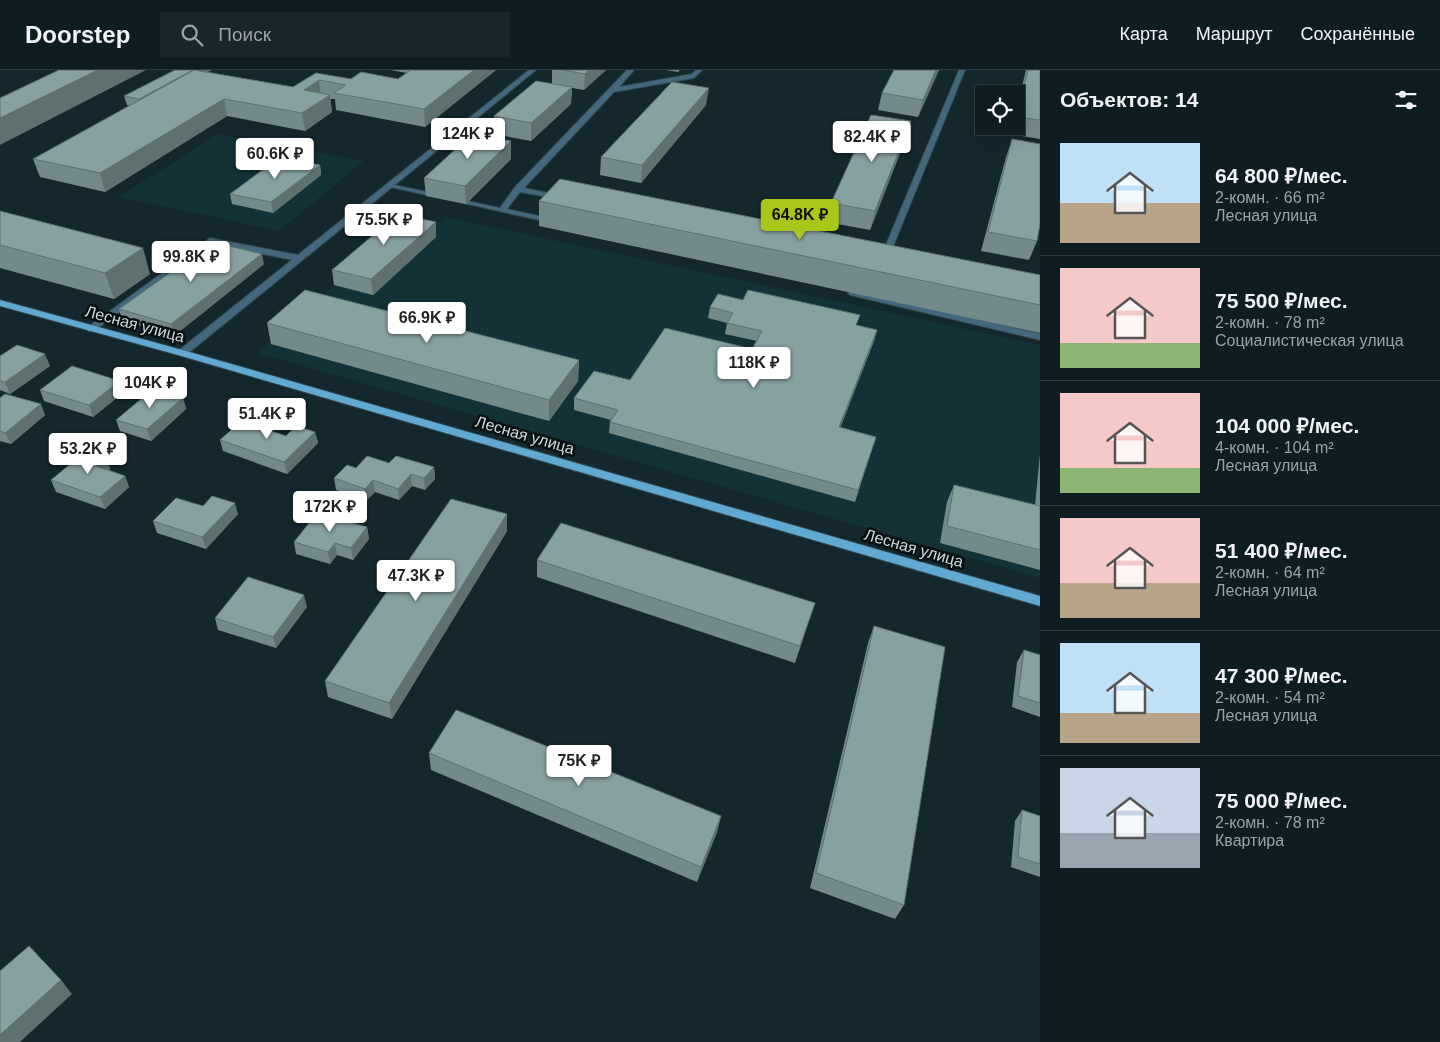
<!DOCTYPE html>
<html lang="ru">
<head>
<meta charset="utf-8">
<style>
  :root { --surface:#0e1d22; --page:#17262a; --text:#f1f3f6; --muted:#9ba2a5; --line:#2e3b40; --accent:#a9c71a }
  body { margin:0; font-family:Helvetica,sans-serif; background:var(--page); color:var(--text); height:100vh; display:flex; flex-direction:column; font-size:19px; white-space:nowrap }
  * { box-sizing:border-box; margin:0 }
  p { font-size:16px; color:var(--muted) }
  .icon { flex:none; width:28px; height:28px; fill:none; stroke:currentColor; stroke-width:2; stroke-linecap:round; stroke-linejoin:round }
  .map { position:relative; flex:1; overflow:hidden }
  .drawer { display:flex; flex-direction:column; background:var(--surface); width:400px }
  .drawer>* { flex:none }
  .controls { position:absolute; left:975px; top:15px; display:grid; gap:10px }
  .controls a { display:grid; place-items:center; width:50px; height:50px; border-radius:0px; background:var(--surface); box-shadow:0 5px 20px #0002,0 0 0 1px var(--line); font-size:25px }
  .price { position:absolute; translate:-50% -42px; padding:0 11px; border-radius:5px; background:#fff; color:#222; font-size:16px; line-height:32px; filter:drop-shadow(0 1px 2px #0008) }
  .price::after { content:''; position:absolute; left:50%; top:30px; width:15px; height:11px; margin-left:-8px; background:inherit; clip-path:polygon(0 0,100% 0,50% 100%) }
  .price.current { background:var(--accent); color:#111 }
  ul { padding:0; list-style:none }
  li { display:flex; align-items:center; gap:15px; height:125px; padding:0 20px }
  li+li { border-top:1px solid var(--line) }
  li span { display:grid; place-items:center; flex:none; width:140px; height:100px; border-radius:0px; color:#555 }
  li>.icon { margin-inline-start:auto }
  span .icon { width:60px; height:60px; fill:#fffc; stroke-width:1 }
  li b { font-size:21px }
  h2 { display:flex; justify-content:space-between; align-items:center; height:60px; padding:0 20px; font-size:21px }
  header { display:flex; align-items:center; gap:30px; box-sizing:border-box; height:70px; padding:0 25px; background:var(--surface); border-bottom:1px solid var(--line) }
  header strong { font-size:24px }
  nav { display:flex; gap:28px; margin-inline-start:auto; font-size:18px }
  .search { width:350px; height:45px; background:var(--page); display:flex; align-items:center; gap:12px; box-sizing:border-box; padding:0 18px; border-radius:0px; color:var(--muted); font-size:19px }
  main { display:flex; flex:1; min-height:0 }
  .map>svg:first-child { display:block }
</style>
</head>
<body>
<header>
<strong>Doorstep</strong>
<div class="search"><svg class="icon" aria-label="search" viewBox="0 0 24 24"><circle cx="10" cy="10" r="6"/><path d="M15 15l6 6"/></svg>Поиск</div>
<nav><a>Карта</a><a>Маршрут</a><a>Сохранённые</a></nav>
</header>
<main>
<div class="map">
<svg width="1040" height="972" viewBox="0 0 1040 972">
  <rect width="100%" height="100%" fill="#13272d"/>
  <!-- built -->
  <path fill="#143138" d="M 217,64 L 364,91 L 279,161 L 119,127 Z
    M 446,147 L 1040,275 L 1040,508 L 258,283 L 334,215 L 422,164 Z"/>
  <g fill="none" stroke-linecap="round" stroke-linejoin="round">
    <defs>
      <path id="service" d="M 627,0 L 634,0 L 619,17 L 692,4 L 696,0 L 702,0 L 694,8 L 614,22 L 524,118 L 563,126 L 563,130 L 520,122 L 507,139 L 557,150 L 557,154 L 386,116 L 390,114 L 500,138 L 515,117 Z
        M 959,0 L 965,0 L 888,189 L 884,192 L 881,191 L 880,189 Z
        M 210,168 L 298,185 L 302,188 L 298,191 L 212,174 L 94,261 L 88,261 L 88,257 Z
        M 853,220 L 1040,264 L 1040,270 L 850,225 L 848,223 Z"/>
      <path id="tertiary" d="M 529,0 L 536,0 L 186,285 L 178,285 L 178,281 Z"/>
      <path id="primary" d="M 0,230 L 186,281 L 1040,526 L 1040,536 L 178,285 L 0,236 Z"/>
    </defs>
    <!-- service casing -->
    <use href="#service" stroke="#314449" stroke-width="2"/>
    <!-- tertiary casing -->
    <use href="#tertiary" stroke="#314449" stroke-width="2"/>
    <!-- primary casing -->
    <use href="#primary" stroke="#314449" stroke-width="2"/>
    <!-- service -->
    <use href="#service" fill="#45677b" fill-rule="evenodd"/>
    <!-- tertiary -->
    <use href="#tertiary" fill="#45677b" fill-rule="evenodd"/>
    <!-- primary -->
    <use href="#primary" fill="#5fa9d3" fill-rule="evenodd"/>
  </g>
  <!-- wall -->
  <path fill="#748a8a" d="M 391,0 L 496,0 L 425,57 L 336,40 L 335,29 L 330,29 L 332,42 L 305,61 L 227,46 L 105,122 L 40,107 L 33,89 L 130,36 L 127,35 L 124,26 L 208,2 L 293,17 L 316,3 L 351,9 L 398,9 L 407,3 Z
    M 552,0 L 606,0 L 584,20 L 572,18 L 571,34 L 531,71 L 494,64 L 494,46 L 552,14 Z
    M 666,0 L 680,0 L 678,2 Z
    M 939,0 L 918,47 L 878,40 L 882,23 Z
    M 1026,0 L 1040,0 L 1040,69 L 1010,64 L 1012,56 L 1016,56 L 1016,40 Z
    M 706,35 L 641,113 L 600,105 L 601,87 Z
    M 911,51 L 906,68 L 870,160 L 826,152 L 831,133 Z
    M 1012,69 L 1037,171 L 1029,190 L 981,181 L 1006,87 Z
    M 511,89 L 466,134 L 426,126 L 424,108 Z
    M 320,95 L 321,105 L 273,143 L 232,134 L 230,124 Z
    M 539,131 L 1040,205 L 1040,263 L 539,156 Z
    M 0,141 L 150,204 L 114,229 L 0,198 Z
    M 436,167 L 373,225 L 334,215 L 332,200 Z
    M 264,194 L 175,265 L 122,251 L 119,239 Z
    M 710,237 L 857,255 L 877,260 L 874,271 L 840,358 L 876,367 L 855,432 L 609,363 L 610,352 L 611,350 L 574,340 L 574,328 L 630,310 L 752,279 L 757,271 L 725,264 L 727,253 L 708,248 Z
    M 267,253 L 579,290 L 578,311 L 549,351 L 271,274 Z
    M 0,286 L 50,296 L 10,324 L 0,320 Z
    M 120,311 L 124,322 L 93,347 L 44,331 L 40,320 Z
    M 0,328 L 45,345 L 11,374 L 0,371 Z
    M 183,328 L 186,339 L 151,371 L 120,361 L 116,350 Z
    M 315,362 L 318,373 L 287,404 L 223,381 L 220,370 L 286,366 Z
    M 1040,384 L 1040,500 L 940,473 L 947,432 L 954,415 L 1035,435 Z
    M 106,388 L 110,399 L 109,400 L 125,406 L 129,417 L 105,439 L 56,422 L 51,410 Z
    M 389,393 L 434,397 L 435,409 L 425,420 L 412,416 L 399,430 L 375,422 L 367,430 L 336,420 L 334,408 L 356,398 Z
    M 203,436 L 238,444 L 206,479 L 157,463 L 153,451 Z
    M 507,444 L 507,461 L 392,649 L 328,627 L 325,611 Z
    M 367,457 L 369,469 L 353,490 L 337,485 L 330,494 L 296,484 L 294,472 Z
    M 537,490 L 815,533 L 795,593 L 537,507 Z
    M 307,537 L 276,578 L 218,560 L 215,548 Z
    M 874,556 L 904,835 L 895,849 L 810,818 L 868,573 Z
    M 1024,580 L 1040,585 L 1040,647 L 1012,637 L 1017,592 Z
    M 429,683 L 721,746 L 717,762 L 697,812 L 431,700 Z
    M 1022,740 L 1040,746 L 1040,807 L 1011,797 L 1015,751 Z"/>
  <!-- shaded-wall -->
  <path fill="#5e7070" d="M 98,0 L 146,0 L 0,75 L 0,48 Z
    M 193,0 L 212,0 L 141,38 L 139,29 Z
    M 474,0 L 496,0 L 425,57 L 424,39 Z
    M 589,0 L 606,0 L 584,20 L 585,4 Z
    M 936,0 L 939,0 L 918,47 L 923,30 Z
    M 319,10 L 321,27 L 304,20 Z
    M 572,17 L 571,34 L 531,71 L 531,53 Z
    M 709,18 L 706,35 L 641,113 L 642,95 Z
    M 330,25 L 332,42 L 305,61 L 302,43 Z
    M 224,29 L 227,46 L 105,122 L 100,103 Z
    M 911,51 L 906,68 L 870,160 L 875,141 Z
    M 511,71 L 511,89 L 466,134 L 465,116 Z
    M 320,95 L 321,105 L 273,143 L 271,132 Z
    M 436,152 L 436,167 L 373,225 L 371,209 Z
    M 143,178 L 150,204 L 114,229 L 105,203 Z
    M 262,184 L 264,194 L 175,265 L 171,254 Z
    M 877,260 L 874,271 L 836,369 L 839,357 Z
    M 45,284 L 50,296 L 10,324 L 5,312 Z
    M 579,290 L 578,311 L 549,351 L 549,330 Z
    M 120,311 L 124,322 L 93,347 L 89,335 Z
    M 183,328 L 186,339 L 151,371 L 147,359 Z
    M 41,334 L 45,345 L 11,374 L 5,363 Z
    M 315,362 L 318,373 L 287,404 L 284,392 Z
    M 106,388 L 110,399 L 100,408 L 96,396 Z
    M 434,397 L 435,409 L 425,420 L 424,408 Z
    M 411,404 L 412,416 L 399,430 L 398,419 Z
    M 125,406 L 129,417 L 105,439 L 100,427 Z
    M 373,410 L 375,422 L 367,430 L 365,419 Z
    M 235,433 L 238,444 L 206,479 L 202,467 Z
    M 507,444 L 507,461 L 392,649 L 389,633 Z
    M 367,457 L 369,469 L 353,490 L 351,478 Z
    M 335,473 L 337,485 L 330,494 L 328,482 Z
    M 304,525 L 307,537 L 276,578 L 273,567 Z
    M 721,746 L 717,762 L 697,812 L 701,797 Z
    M 61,910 L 72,924 L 20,972 L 0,972 L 0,965 Z"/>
  <!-- building -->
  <path fill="#87a0a0" stroke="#5e7070" d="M 59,0 L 98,0 L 0,48 L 0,28 Z
    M 175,0 L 193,0 L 139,29 L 124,26 Z
    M 194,0 L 293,17 L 316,3 L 351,9 L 361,2 L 398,9 L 411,0 L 474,0 L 424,39 L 334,23 L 346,15 L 319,10 L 304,20 L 330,25 L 302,43 L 224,29 L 100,103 L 33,89 Z
    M 563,0 L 589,0 L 585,4 Z
    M 894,0 L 936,0 L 923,30 L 882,23 Z
    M 1028,0 L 1040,0 L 1040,50 L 1016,47 Z
    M 536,11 L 572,17 L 531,53 L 494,46 Z
    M 672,12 L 709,18 L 642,95 L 601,87 Z
    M 871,45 L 911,51 L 875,141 L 831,133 Z
    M 472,64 L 511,71 L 465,116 L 424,108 Z
    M 1012,69 L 1040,74 L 1040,154 L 1037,171 L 988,162 Z
    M 280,87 L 320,95 L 271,132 L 230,124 Z
    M 560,109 L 1040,205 L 1040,235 L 539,131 Z
    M 0,141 L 143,178 L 105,203 L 0,175 Z
    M 398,144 L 436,152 L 371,209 L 332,200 Z
    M 213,172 L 262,184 L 171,254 L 119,239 Z
    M 305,220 L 579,290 L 549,330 L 267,253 Z
    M 748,220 L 860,245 L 856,255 L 877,260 L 839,357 L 876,367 L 858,420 L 610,352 L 618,340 L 574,328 L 594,301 L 630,310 L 665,258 L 752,279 L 762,261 L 727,253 L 733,243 L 710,237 L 718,224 L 743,230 Z
    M 17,275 L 45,284 L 5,312 L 0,311 L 0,286 Z
    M 72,296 L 120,311 L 89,335 L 40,320 Z
    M 153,319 L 183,328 L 147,359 L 116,350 Z
    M 5,324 L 41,334 L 5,363 L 0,361 L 0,328 Z
    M 241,351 L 286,366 L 296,356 L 315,362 L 284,392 L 220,370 Z
    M 86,381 L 106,388 L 96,396 L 125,406 L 100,427 L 51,410 Z
    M 367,386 L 389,393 L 396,386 L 434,397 L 424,408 L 411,404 L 398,419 L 373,410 L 365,419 L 334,408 L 347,395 L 356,398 Z
    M 954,415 L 1040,436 L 1040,480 L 947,456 Z
    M 212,426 L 235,433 L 202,467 L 153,451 L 176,428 L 203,436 Z
    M 451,429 L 507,444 L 389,633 L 325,611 Z
    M 317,443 L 367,457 L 351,478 L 335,473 L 328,482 L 294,472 Z
    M 561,453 L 815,533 L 800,576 L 537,490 Z
    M 248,507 L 304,525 L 273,567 L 215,548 Z
    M 874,556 L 945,577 L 904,835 L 816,803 Z
    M 1024,580 L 1040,585 L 1040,633 L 1018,626 Z
    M 456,640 L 721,746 L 701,797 L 429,683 Z
    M 1022,740 L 1040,746 L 1040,794 L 1018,787 Z
    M 29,876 L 61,910 L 0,965 L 0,901 Z"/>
  <g text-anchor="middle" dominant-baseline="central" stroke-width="5" stroke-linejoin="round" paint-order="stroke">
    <!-- street labels -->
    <g font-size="16" fill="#cedadd" stroke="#070f11">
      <text transform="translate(135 254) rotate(15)">Лесная улица</text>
      <text transform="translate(525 365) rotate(16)">Лесная улица</text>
      <text transform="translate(914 478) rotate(16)">Лесная улица</text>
    </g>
  </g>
</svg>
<div class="controls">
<a><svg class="icon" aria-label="locate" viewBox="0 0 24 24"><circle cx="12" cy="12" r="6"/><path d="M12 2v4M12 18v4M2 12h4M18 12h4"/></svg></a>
</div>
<b class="price" style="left:468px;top:90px">124K ₽</b>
<b class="price" style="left:872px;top:93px">82.4K ₽</b>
<b class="price" style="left:275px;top:110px">60.6K ₽</b>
<b class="price current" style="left:800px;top:171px">64.8K ₽</b>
<b class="price" style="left:384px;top:176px">75.5K ₽</b>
<b class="price" style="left:191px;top:213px">99.8K ₽</b>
<b class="price" style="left:427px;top:274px">66.9K ₽</b>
<b class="price" style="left:754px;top:319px">118K ₽</b>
<b class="price" style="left:150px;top:339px">104K ₽</b>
<b class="price" style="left:267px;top:370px">51.4K ₽</b>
<b class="price" style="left:88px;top:405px">53.2K ₽</b>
<b class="price" style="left:330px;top:463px">172K ₽</b>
<b class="price" style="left:416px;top:532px">47.3K ₽</b>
<b class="price" style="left:579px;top:717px">75K ₽</b>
</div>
<section class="drawer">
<h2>Объектов: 14<svg class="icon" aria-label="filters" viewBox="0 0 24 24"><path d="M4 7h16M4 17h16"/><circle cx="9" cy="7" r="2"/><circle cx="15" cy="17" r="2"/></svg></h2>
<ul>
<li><span style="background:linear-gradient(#bfe0f5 60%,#b9a48a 0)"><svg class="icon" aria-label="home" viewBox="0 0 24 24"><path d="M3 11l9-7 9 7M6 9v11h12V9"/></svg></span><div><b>64 800 ₽/мес.</b><p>2-комн. · 66 m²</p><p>Лесная улица</p></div></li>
<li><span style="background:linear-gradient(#f6c9c9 75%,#8fb573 0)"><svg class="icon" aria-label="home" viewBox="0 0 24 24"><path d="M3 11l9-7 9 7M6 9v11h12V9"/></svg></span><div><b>75 500 ₽/мес.</b><p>2-комн. · 78 m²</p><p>Социалистическая улица</p></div></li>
<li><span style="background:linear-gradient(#f6c9c9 75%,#8fb573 0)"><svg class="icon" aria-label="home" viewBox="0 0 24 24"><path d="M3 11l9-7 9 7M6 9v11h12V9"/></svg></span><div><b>104 000 ₽/мес.</b><p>4-комн. · 104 m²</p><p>Лесная улица</p></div></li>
<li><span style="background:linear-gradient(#f6c9c9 65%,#b9a48a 0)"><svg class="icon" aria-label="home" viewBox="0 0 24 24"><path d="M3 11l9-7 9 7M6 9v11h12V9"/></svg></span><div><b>51 400 ₽/мес.</b><p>2-комн. · 64 m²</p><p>Лесная улица</p></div></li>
<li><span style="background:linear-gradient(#bfe0f5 70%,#b9a48a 0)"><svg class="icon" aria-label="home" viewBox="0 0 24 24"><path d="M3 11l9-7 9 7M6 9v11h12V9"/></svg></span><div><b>47 300 ₽/мес.</b><p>2-комн. · 54 m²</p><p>Лесная улица</p></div></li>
<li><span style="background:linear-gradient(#c9d6e8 65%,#9aa5b1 0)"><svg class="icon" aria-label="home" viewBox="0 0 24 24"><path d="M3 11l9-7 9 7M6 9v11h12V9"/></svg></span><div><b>75 000 ₽/мес.</b><p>2-комн. · 78 m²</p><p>Квартира</p></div></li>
</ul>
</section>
</main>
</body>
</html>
